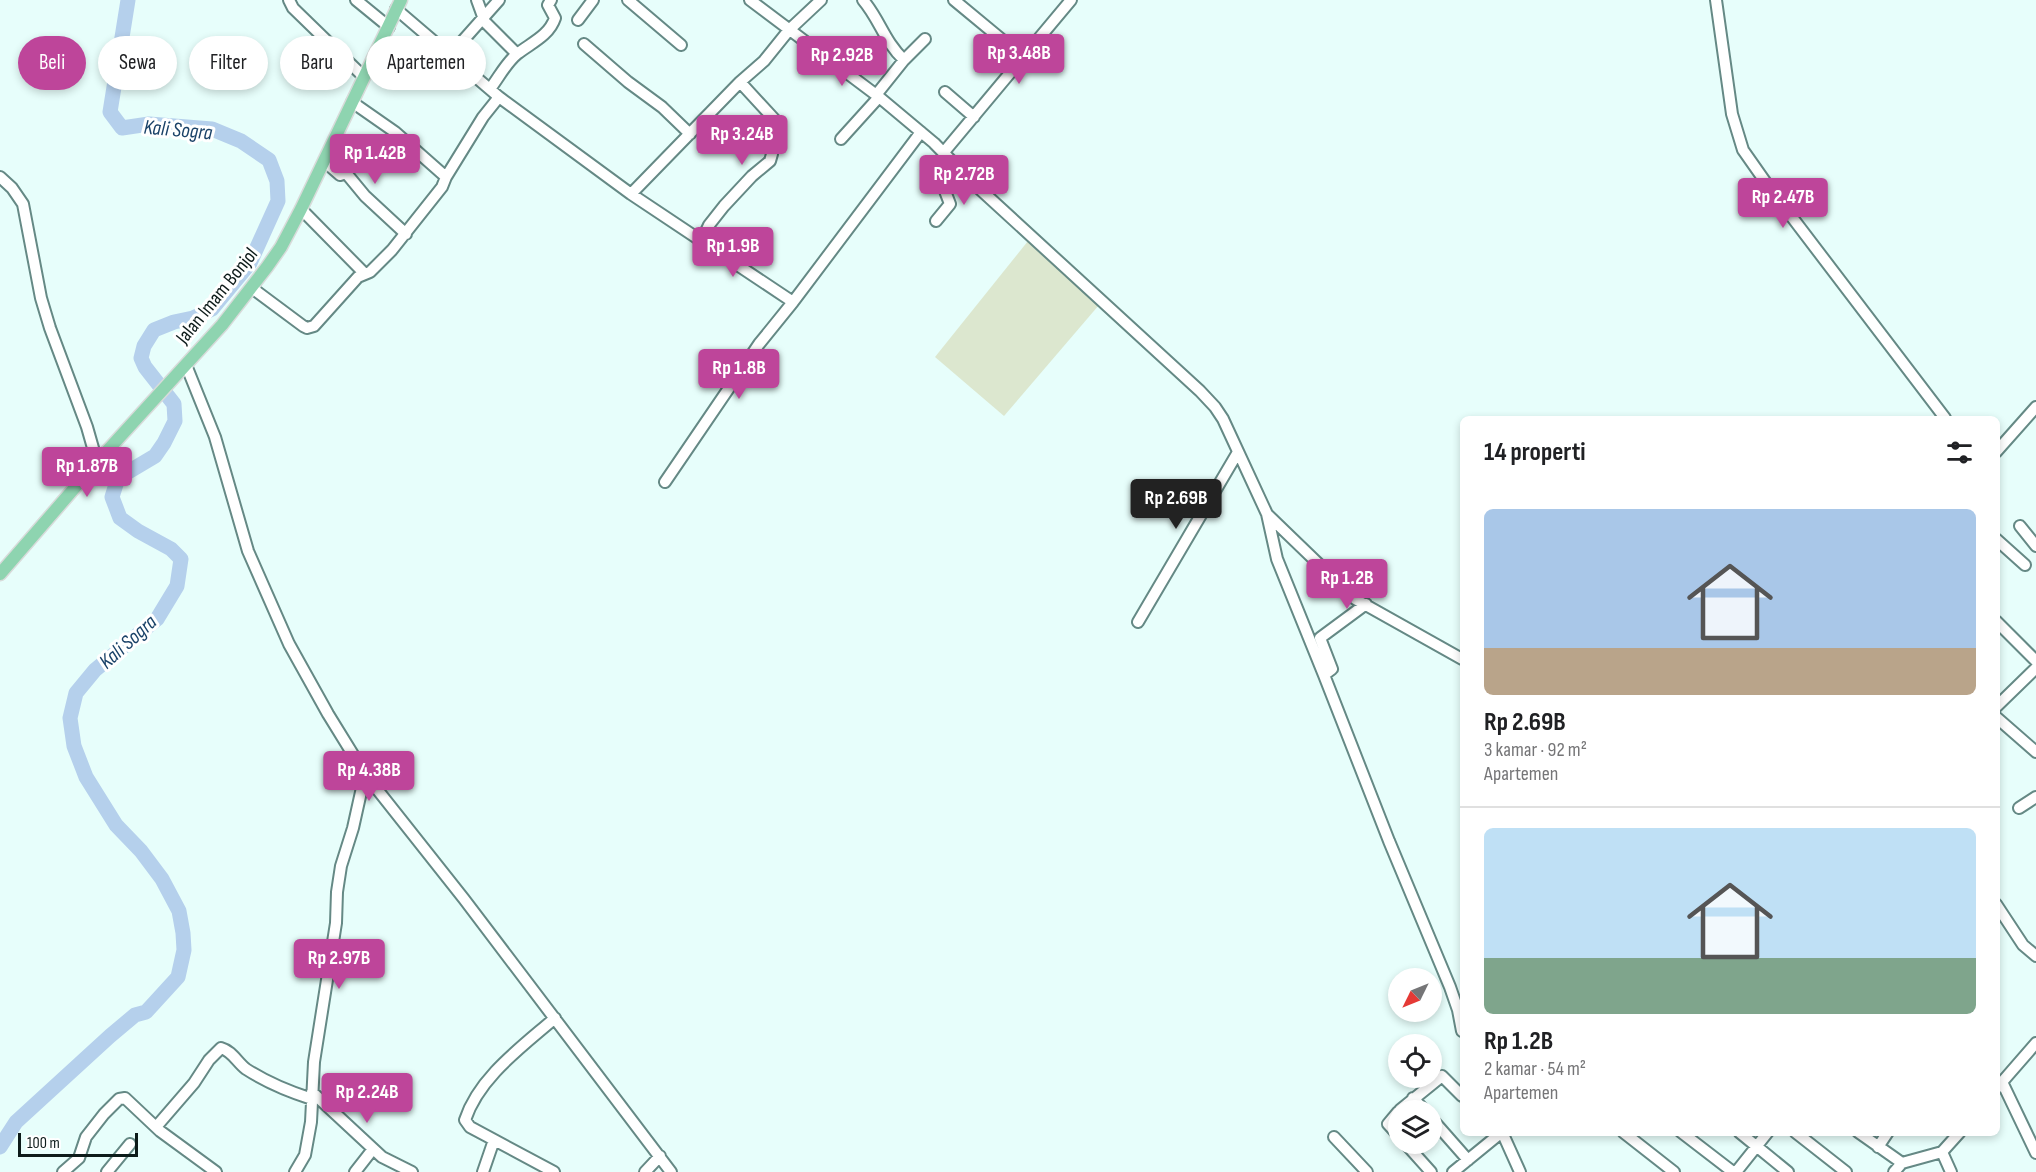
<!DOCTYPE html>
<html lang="id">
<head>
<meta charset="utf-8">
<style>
  :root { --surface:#fff; --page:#f6f6f6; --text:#202124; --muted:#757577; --line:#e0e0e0; --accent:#be459a }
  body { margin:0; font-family:"Sofia Sans Condensed",sans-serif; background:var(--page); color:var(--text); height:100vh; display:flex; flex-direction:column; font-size:22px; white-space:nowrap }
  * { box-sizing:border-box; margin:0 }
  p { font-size:20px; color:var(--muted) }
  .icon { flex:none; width:33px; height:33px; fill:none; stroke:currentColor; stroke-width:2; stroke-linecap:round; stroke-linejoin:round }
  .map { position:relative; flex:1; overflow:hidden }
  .sheet { position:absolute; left:1460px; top:416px; width:540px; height:720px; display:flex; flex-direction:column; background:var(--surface); border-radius:9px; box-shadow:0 3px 9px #0003 }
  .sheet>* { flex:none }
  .banner { position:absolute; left:18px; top:36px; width:570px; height:54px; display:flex; gap:12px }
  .needle { width:39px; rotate:227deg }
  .controls { position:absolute; left:1388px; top:968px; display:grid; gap:12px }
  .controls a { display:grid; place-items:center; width:54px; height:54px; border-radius:50%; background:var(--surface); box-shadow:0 3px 9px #0003; font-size:30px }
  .scale { position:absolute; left:18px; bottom:15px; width:120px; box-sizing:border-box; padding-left:6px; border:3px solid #0d1b1a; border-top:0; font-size:16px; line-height:21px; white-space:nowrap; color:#0d1b1a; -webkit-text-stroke:4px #fff; paint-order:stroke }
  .price { position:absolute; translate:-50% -51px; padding:0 14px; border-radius:6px; background:var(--accent); color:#fff; font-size:20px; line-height:39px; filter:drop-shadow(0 2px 3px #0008) }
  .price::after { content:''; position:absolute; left:50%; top:36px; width:18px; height:14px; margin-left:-9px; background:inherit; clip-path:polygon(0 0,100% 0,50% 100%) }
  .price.selected { background:#222; color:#fff }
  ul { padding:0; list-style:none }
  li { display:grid; align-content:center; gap:12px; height:318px; padding:0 24px }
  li+li { border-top:2px solid var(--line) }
  li span { display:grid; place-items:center; height:186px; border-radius:9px; color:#555 }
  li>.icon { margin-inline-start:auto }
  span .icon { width:108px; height:108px; fill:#fffc; stroke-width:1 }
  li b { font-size:26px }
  h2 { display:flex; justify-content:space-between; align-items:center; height:72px; padding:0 24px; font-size:26px }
  .chip { padding:0 21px; border-radius:27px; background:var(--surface); box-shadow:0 3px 9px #0003; font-size:21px; line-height:54px }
  .chip.selected { background:var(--accent); color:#fff }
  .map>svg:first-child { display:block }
</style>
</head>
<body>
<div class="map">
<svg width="2036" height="1172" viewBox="0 0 2036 1172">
  <rect width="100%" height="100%" fill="#e7fefb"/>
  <!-- green -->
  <path fill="#dce7cf" d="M 1028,241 L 1099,305 L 1004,416 L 935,357 Z"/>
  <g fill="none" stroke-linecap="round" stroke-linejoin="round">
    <!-- river -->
    <path stroke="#b5d0ec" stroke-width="15" d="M 0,1147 L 16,1122 L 110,1036 L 135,1015 L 146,1012 L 178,977 L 184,950 L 183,933 L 179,911 L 162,879 L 141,851 L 116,825 L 86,777 L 74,746 L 70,718 L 76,693 L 95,670 L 157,619 L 177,586 L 181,559 L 171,549 L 138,531 L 120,518 L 112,497 L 118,478 L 155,456 L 164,443 L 175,421 L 174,404 L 145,367 L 141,358 L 144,346 L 154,330 L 174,322 L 193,318 L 212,309 L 250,263 L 278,201 L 277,181 L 269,160 L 241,141 L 212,129 L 149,124 L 122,128 L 110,112 L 128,0"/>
    <defs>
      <path id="minor" d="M 289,0 L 293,8 L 364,77
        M 356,0 L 389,27
        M 477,0 L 485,22 L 517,54
        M 628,0 L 681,45
        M 750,0 L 879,97 L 934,143 L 971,181 L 1200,391 L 1215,407 L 1223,419 L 1267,514 L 1277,559 L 1324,675 L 1389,841 L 1450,987 L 1458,1010 L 1462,1031
        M 863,0 C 880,20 884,41 904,60
        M 954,0 L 1024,58
        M 1716,0 L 1732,114 L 1743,150 L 1769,187 L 1945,418
        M 578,20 L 593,0
        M 584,44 L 628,82 L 662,107 L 690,134
        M 451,54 L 499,0
        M 490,89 C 499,77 506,63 517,54 C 531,43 549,36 555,18 L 548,5 L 551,0
        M 945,92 L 974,117
        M 876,95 L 904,60 L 925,39
        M 499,97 L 631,194 L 793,302 L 921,132
        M 352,102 L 395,132 L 446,177
        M 841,139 L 879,97
        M 944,152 L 1071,0
        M 324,161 L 340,175 L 346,173 L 365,196 L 406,234
        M 0,177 L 12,188 L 23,204 L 41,298 L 50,328 L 87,427 L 97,462
        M 631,194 L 740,82
        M 301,209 L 365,274
        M 936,221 L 950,204 L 945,191 L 964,172
        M 702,240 L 709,225 L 724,206 L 752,176 L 770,161 L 772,154 L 770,136 L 775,120 L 740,82 L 764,61 L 789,30 L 821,0
        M 252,288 L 303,326 L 307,328 L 314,326 L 358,277 L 370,272 L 392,250 L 442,187 L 446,177 L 483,117 L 499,97 L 396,9
        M 186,365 L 215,437 L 248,551 L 289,644 L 328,714 L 365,774 L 464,899 L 671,1172
        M 1996,452 L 2036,407
        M 665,482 L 759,344 L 793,302
        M 1268,515 L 1355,599 L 1462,659
        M 2020,526 L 2036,546
        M 1996,539 L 2025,565
        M 1996,621 L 2036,661
        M 1138,622 L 1238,452
        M 1324,675 L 1332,669 L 1320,638 L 1366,604
        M 1996,707 L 2036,668
        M 1996,717 L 2036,752
        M 2019,808 L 2036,797
        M 1996,904 L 2023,945 L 2036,956
        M 2002,1082 L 2036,1153
        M 1996,1089 L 2036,1043
        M 312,1092 L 382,1157 L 412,1172
        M 1413,1098 L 1424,1110
        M 1400,1110 L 1442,1076 L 1462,1096
        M 1398,1112 L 1388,1124 L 1398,1135
        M 1431,1118 L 1468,1160
        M 156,1127 L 194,1083 L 209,1060 L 221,1048 C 232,1051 237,1062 246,1069 C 266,1082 290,1092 312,1099
        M 1502,1132 L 1520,1172
        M 1623,1132 L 1674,1172
        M 1681,1132 L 1733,1172
        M 1739,1132 L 1788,1172
        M 1795,1132 L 1846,1172
        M 1858,1132 L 1902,1163
        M 1334,1137 L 1367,1172
        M 1405,1143 L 1431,1172
        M 1878,1147 L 1888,1132
        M 1942,1152 L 1951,1172
        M 63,1172 L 79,1158 L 86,1137 L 104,1114 L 119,1099 L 125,1098 L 160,1131 L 216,1172
        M 107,1172 L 130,1144
        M 295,1172 L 305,1155 L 311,1122 L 314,1062 L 336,923 L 337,892 L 341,866 L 353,828 L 365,774
        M 355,1172 L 373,1149
        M 483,1172 L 494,1140
        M 554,1172 L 470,1127 L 465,1120 C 479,1077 523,1046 555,1018
        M 645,1172 L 660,1156
        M 1453,1172 L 1502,1132
        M 1736,1172 L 1768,1132
        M 1894,1172 L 1902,1163 L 1942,1152 L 1960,1132"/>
      <path id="major" d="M 0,574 L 97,462 L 222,325 L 267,267 L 281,247 L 301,209 L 401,0"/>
    </defs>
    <!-- minor casing -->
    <use href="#minor" stroke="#658985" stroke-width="14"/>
    <!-- major casing -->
    <use href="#major" stroke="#d8dbda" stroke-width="15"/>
    <!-- minor -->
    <use href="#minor" stroke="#fff" stroke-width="10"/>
    <!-- major -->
    <use href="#major" stroke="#8ed4b0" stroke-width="12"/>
  </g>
  <g text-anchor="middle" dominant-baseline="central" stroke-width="6" stroke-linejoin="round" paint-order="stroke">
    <!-- street labels -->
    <g font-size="20" fill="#0d1b1a" stroke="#fff">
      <text transform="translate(217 296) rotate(-51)">Jalan Imam Bonjol</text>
    </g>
    <!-- water labels -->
    <g font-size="21" font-style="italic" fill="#1a4268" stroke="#fff">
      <text transform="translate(178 130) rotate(5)">Kali Sogra</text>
      <text transform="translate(128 642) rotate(-42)">Kali Sogra</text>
    </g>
  </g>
</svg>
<div class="controls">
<a><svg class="needle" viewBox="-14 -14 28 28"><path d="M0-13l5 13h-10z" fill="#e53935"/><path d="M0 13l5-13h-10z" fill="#757577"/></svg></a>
<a><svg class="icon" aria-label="locate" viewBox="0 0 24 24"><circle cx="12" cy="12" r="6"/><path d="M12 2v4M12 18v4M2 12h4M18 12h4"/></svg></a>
<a><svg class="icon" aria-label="layers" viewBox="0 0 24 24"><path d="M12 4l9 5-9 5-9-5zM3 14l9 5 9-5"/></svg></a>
</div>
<div class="scale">100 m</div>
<b class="price" style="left:1019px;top:85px">Rp 3.48B</b>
<b class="price" style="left:842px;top:87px">Rp 2.92B</b>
<b class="price" style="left:742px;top:166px">Rp 3.24B</b>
<b class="price" style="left:375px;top:185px">Rp 1.42B</b>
<b class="price" style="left:964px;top:206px">Rp 2.72B</b>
<b class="price" style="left:1783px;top:229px">Rp 2.47B</b>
<b class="price" style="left:733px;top:278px">Rp 1.9B</b>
<b class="price" style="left:739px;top:400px">Rp 1.8B</b>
<b class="price" style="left:87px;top:498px">Rp 1.87B</b>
<b class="price selected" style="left:1176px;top:530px">Rp 2.69B</b>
<b class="price" style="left:1347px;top:610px">Rp 1.2B</b>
<b class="price" style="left:369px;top:802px">Rp 4.38B</b>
<b class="price" style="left:339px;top:990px">Rp 2.97B</b>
<b class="price" style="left:367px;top:1124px">Rp 2.24B</b>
<div class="banner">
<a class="chip selected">Beli</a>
<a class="chip">Sewa</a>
<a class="chip">Filter</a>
<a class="chip">Baru</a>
<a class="chip">Apartemen</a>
</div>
<section class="sheet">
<h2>14 properti<svg class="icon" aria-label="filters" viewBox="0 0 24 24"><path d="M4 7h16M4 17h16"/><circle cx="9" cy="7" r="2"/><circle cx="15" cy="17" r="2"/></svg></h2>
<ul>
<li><span style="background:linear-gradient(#a9c7e8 75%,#b9a48a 0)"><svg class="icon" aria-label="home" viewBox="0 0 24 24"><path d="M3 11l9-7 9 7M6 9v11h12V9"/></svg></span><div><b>Rp 2.69B</b><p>3 kamar · 92 m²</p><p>Apartemen</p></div></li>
<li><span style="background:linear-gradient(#bfe0f5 70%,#7fa58c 0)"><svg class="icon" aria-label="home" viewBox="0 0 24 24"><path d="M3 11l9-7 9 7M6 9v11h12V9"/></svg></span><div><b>Rp 1.2B</b><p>2 kamar · 54 m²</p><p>Apartemen</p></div></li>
</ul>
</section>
</div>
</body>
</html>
